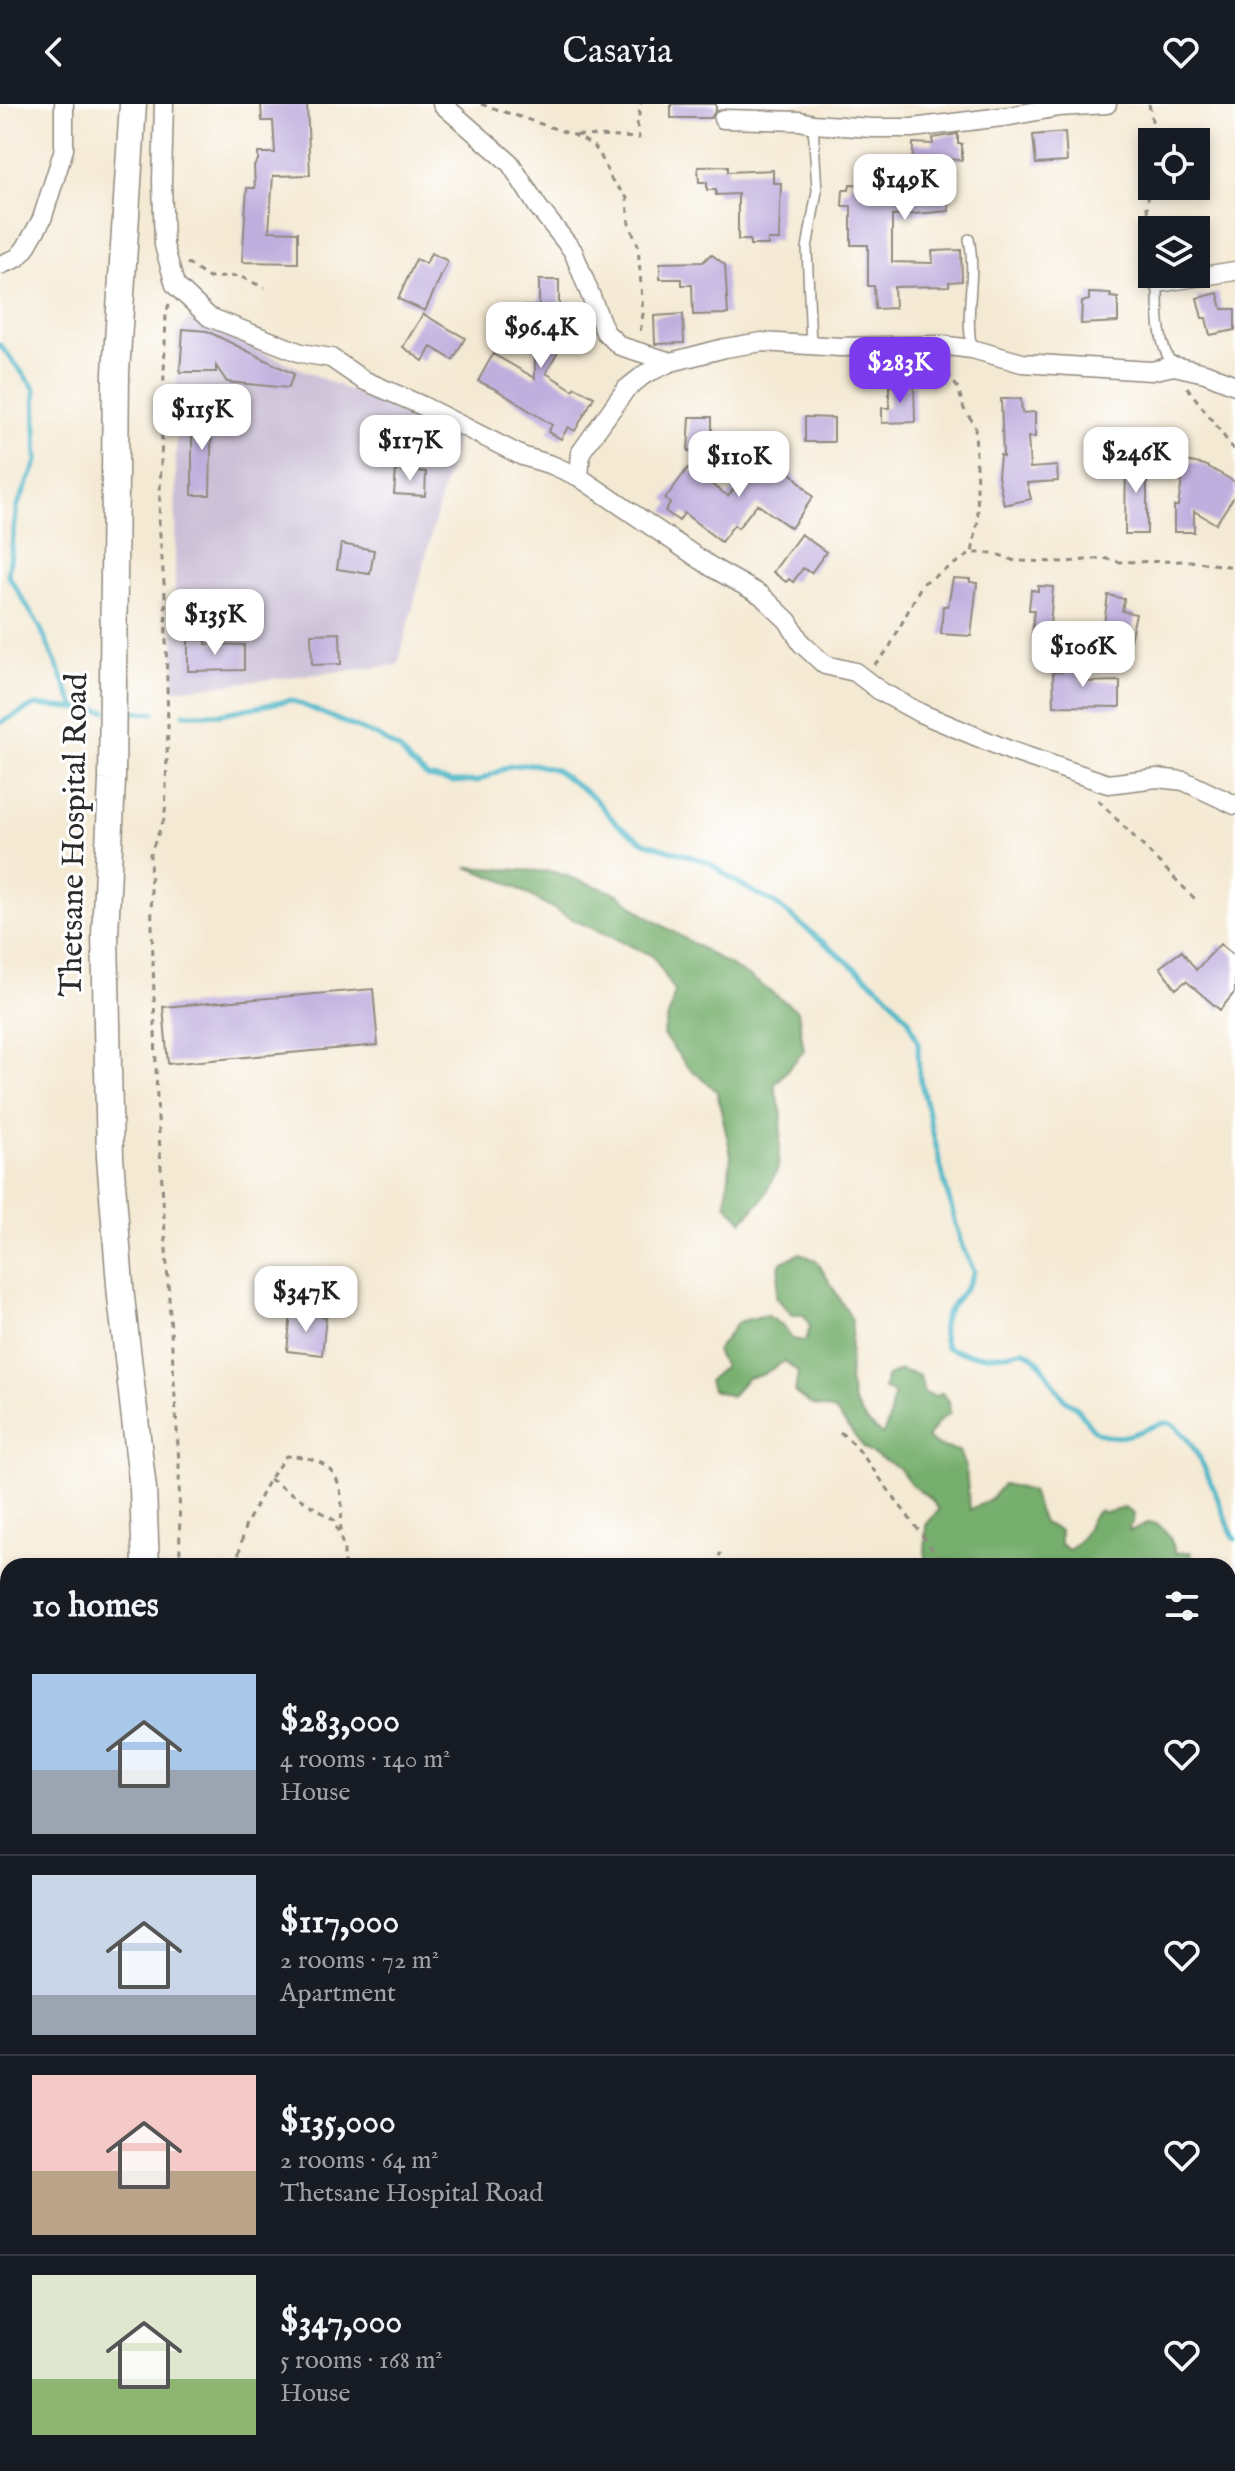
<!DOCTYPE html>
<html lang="en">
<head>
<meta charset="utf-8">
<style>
  :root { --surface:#171b24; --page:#20242c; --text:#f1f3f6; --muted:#9ea1a6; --line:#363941; --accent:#7c3aed }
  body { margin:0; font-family:"IM FELL English",serif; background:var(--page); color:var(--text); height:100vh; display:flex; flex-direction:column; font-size:30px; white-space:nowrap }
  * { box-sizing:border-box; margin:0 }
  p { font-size:26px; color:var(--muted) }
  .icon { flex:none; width:44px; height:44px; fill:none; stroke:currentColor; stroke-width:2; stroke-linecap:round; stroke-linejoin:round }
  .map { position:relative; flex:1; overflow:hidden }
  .panel { position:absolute; left:0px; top:1454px; width:1236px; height:914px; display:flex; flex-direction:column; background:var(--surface); border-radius:24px 24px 0 0; box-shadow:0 4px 12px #0003 }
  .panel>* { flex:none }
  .controls { position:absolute; left:1138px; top:24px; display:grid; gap:16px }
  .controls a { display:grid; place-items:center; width:72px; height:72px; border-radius:0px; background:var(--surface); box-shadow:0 4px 12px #0003; font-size:40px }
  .price { position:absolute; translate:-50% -68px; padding:0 18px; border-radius:16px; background:#fff; color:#222; font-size:26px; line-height:52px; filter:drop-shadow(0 2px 4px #0008) }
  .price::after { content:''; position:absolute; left:50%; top:48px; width:24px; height:18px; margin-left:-12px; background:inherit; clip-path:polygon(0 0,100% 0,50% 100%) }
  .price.selected { background:var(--accent); color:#fff }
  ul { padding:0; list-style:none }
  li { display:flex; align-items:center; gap:24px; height:200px; padding:0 32px }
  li+li { border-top:2px solid var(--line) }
  li span { display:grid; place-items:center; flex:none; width:224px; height:160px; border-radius:0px; color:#555 }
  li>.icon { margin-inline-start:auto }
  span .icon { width:96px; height:96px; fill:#fffc; stroke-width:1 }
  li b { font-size:34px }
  h2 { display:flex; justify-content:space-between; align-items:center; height:96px; padding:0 32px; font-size:34px }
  header { display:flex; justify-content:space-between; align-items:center; height:104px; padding:0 32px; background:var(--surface); font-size:36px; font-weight:600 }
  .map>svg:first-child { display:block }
</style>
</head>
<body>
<header><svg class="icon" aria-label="back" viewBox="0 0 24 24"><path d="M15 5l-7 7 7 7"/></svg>Casavia<svg class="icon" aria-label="heart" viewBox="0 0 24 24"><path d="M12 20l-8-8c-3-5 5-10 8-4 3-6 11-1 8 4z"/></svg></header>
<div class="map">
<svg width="1235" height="2367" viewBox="0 0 1235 2367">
  <rect width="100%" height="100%" fill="#fff"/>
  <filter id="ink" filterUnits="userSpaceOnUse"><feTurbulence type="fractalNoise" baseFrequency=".0125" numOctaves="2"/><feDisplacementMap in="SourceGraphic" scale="16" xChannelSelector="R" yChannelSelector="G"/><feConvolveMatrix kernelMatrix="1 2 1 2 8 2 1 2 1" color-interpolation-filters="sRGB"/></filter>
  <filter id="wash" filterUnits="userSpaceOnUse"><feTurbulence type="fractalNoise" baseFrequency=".006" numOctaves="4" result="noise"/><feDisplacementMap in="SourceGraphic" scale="32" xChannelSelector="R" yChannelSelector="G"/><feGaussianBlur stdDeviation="1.8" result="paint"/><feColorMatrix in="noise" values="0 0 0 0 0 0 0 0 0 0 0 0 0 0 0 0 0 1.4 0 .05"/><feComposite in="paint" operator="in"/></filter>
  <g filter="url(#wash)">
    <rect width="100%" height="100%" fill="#f4e9d3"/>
    <!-- industrial -->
    <path fill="#cabfd6" d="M 188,215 L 456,334 L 398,561 L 174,586 L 177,231 Z"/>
    <!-- forest -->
    <path fill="#76af6d" stroke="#506d4c" stroke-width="2" d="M 467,763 L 555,768 L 618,790 L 645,811 L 753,875 L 798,907 L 804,947 L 774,981 L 782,1010 L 778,1064 L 763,1095 L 742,1117 L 726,1100 L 731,1051 L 717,987 L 688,963 L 663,931 L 675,888 L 653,852 L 572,815 L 504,777 Z
      M 800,1149 L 817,1157 L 852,1216 L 849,1277 L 854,1299 L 866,1317 L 882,1331 C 891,1319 889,1304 895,1290 L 884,1285 L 886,1273 L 901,1266 L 920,1272 L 924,1289 L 936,1292 L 942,1289 L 949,1297 L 950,1309 L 940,1316 L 927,1334 L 938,1342 L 959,1347 L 966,1366 L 970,1406 L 991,1395 L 1003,1380 L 1031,1387 L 1043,1419 L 1060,1427 L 1060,1440 L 1069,1446 C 1090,1433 1084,1416 1100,1406 L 1105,1409 L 1124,1404 L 1134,1410 L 1133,1418 L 1129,1422 L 1130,1427 L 1150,1418 C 1167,1423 1170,1433 1176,1449 L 1191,1448 L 1192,1459 L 1187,1462 L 918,1462 L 925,1455 L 926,1421 L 939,1406 L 931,1395 L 911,1380 L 899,1364 L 865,1345 L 835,1307 L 810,1300 L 795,1289 L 798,1268 L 785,1257 L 762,1271 L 747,1274 L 731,1292 L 712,1286 L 709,1276 L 724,1263 L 716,1247 L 738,1218 L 766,1211 L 784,1222 L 792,1235 L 806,1237 L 810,1222 L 804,1211 L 792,1211 L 776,1193 L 780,1159 Z"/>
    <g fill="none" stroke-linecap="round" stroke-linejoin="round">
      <!-- stream -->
      <path stroke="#4ab6c7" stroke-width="5" d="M 0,241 L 35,285 L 37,358 L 17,403 L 8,471 L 40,523 L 76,605
        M 120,607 L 154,609
        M 184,610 L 220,610 L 291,596 L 379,633 L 401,647 L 410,659 L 428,673 L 452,678 L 478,677 L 510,662 L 533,660 L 556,666 L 593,693 L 617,720 L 644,738 L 708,758 L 739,780 L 776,800 L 886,889 L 909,916 L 918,939 L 919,970 L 946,1084 L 962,1142 L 974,1167 C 966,1198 932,1202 946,1243 C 965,1252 985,1253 1006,1250 C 1012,1250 1018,1246 1024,1247 C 1040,1250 1053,1282 1063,1293 C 1066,1298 1073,1300 1077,1304 C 1085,1311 1087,1322 1096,1327 C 1128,1347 1160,1308 1175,1322 C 1205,1348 1218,1401 1235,1435
        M 0,619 L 35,601 L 106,607
        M 1228,1614 L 1235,1610
        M 0,2074 L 8,2064"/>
    </g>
    <g id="blocks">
      <!-- building -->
      <path fill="#bfafde" d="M 307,0 L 310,71 L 273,72 L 269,127 L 298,128 L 298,159 L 242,158 L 247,84 L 255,84 L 254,62 L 258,56 L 258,49 L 275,49 L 273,17 L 262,17 L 261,1 Z
        M 671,0 L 716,0 L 716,6 L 711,14 L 671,14 Z
        M 1065,28 L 1067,58 L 1036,60 L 1033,31 Z
        M 958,30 L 958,40 L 962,40 L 962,56 L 948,55 L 948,60 L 944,60 L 949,107 L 892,112 L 892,158 L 933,159 L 932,147 L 961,146 L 962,177 L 949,178 L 949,182 L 894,183 L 895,204 L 875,205 L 874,182 L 868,182 L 868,141 L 851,141 L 851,102 L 842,102 L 843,86 L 849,86 L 850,80 L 912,82 L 913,39 L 933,40 L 933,34 Z
        M 728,62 L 728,68 L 773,66 L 773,79 L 781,79 L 779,136 L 768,136 L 768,141 L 750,141 L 750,136 L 738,136 L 738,90 L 716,91 L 716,86 L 707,86 L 707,78 L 699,78 L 698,63 Z
        M 431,149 L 448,157 L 425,207 L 398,195 L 416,155 L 426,160 Z
        M 711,150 L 725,161 L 728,210 L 693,211 L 692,181 L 682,181 L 682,175 L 660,175 L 660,159 L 703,158 Z
        M 539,176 L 559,176 L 559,246 L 546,269 L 573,286 L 575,283 L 594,293 L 575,327 L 568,323 L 561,335 L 548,328 L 552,321 L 497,286 L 478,277 L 493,250 L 535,274 L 535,232 L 532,232 L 532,224 L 524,224 L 524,202 L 539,202 Z
        M 1089,189 L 1111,190 L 1110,193 L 1118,194 L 1118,218 L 1081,220 L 1082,198 L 1089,196 Z
        M 1218,189 L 1222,205 L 1235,205 L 1235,226 L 1210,231 L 1206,214 L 1202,214 L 1197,194 Z
        M 423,210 L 465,234 L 453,256 L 431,243 L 423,257 L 403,243 Z
        M 683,210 L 684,239 L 655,240 L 654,212 Z
        M 183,225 L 207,227 L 294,270 L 288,284 L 227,278 L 216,262 L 216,268 L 180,268 Z
        M 914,281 L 915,318 L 882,319 L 882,304 L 889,304 L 889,282 Z
        M 1001,295 L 1021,295 L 1022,309 L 1035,308 L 1035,333 L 1028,333 L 1030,364 L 1057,362 L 1058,377 L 1027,379 L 1031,395 L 1004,401 L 998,372 L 1000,351 L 1003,352 Z
        M 198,304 L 212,304 L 210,391 L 192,391 L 192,311 L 198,311 Z
        M 690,313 L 712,313 L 712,346 L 688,347 Z
        M 805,313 L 834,314 L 834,338 L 805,338 Z
        M 1126,351 L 1147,351 L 1147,430 L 1125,430 Z
        M 777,353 L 813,393 L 791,424 L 757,400 L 738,424 L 734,421 L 721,438 L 684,409 L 679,417 L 665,407 L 670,399 L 665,395 L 688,364 L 728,392 L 745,372 L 749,375 L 756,367 L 759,369 Z
        M 1185,357 L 1205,361 L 1235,378 L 1235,391 L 1216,420 L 1194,407 L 1194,428 L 1174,428 L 1174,402 L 1178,402 Z
        M 396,366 L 426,368 L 425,392 L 394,390 Z
        M 801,430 L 826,448 L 811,469 L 803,464 L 793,478 L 789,475 L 786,478 L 773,468 Z
        M 341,440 L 374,446 L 370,470 L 337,465 Z
        M 953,474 L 970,475 L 970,478 L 977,479 L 971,532 L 941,530 L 943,502 L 948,502 Z
        M 1038,482 L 1053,483 L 1049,535 L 1032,534 L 1034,506 L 1029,506 L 1031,486 L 1038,487 Z
        M 1108,491 L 1124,495 L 1122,507 L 1136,510 L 1129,540 L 1102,534 Z
        M 340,529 L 341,560 L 312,561 L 311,530 Z
        M 188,536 L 206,536 L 206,540 L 244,541 L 244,566 L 188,567 Z
        M 1062,558 L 1081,558 L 1081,578 L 1120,577 L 1120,603 L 1054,602 L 1053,568 L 1062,568 Z
        M 1220,840 L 1235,852 L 1235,888 L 1220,906 L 1186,877 L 1176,885 L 1160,863 L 1182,847 L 1196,866 Z
        M 373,885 L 378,941 L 168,960 L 163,903 Z
        M 291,1209 L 326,1213 L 322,1251 L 287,1247 Z"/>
    </g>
  </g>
  <g filter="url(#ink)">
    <use href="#blocks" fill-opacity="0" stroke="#908a7f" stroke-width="2"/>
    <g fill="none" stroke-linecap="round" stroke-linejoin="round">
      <defs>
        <path id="lane" d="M 969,135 C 977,172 964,207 972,245
          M 1158,179 C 1158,206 1157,242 1174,262
          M 811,241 L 807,144 L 817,87 L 813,20
          M 362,2360 L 372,2367"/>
        <path id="street" d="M 164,0 L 162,78 L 164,141 L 175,181 L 209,213 L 301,249 L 331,254 L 363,276 L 423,302 L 522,352 L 552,361 L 579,373 L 713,464 L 761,491 L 788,517 L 801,539 L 825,561 L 855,568 L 880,587 L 920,609 L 1011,647 L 1108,680 L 1157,674 L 1184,677 L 1235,701
          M 442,0 L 510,59 L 538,103 L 573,147 L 605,228 L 620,242 L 671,258
          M 723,15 L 800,17 L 813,20 L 872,24 L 912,24 L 1010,12 L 1059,3 L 1107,0
          M 0,161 L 17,154 L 25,145 L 42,115 L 64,45 L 64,0
          M 1158,179 L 1235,167
          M 579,373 L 581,348 L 626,285 L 645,270 L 671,258 L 725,244 L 762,238 L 840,243 L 940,241 L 972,245 L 1022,259 L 1151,267 L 1174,262 L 1205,269 L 1235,281"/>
        <path id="secondary" d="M 133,0 L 116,269 L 112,676 L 105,831 L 110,1053 L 121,1193 L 143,1385 L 146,1462
          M 149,2367 L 149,2360"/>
      </defs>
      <!-- lane casing -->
      <use href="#lane" stroke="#908a7f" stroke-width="12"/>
      <!-- street casing -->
      <use href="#street" stroke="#908a7f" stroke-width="21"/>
      <!-- secondary casing -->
      <use href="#secondary" stroke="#908a7f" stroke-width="29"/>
      <!-- path -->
      <path stroke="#908a7f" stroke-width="3" stroke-dasharray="6 6" stroke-linecap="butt" d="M 481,0 L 574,31 L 591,40 L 599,48 L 611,75 L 627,94 L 629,120 L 638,141 L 643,210 L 640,229
        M 1149,0 L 1156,38
        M 577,31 L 639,34 L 637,21 L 641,0
        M 1152,66 L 1147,103 L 1152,143
        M 187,159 L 209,174 L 239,172 L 265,184
        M 169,200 L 166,210 L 159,419 L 165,491 L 168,623 L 165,713 L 150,750 L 157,997 L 179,1359 L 180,1462
        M 940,260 L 958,284 L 964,305 L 975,321 L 978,416 L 972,449
        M 1187,283 L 1235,347
        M 874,561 L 888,546 L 922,480 L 972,449 L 994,449 L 1015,457 L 1067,458 L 1103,454 L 1119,458 L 1190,457 L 1235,463
        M 1098,696 L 1195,795
        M 840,1328 L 855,1341 L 945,1462
        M 269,1375 L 334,1416 L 344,1444 L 344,1462
        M 236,1462 L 245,1423 L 269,1375 L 286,1352 C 339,1352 346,1381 340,1428
        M 712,1462 L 721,1449
        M 897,2360 L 904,2367
        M 1082,2360 L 1121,2367
        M 120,2367 L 121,2360
        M 1039,2367 L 1075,2360"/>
      <!-- lane -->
      <use href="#lane" stroke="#fff" stroke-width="9"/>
      <!-- street -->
      <use href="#street" stroke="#fff" stroke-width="18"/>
      <!-- secondary -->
      <use href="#secondary" stroke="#fff" stroke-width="26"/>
    </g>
  </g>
  <g text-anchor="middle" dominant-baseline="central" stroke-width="6" stroke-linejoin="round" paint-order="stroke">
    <!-- street labels -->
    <g font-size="32" fill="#2b2b2b" stroke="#fff">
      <text transform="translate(75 731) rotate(-89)">Thetsane Hospital Road</text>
    </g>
  </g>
</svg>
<div class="controls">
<a><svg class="icon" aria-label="locate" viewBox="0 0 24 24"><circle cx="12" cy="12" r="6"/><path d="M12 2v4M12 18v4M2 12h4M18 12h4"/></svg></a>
<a><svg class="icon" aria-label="layers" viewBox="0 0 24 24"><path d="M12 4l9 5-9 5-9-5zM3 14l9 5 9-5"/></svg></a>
</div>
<b class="price" style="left:905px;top:118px">$149K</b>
<b class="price" style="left:541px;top:266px">$96.4K</b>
<b class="price selected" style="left:900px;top:301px">$283K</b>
<b class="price" style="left:202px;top:348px">$115K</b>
<b class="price" style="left:410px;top:379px">$117K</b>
<b class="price" style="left:1136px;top:391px">$246K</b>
<b class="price" style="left:739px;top:395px">$110K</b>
<b class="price" style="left:215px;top:553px">$135K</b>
<b class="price" style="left:1083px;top:585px">$106K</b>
<b class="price" style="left:306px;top:1230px">$347K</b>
<section class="panel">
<h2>10 homes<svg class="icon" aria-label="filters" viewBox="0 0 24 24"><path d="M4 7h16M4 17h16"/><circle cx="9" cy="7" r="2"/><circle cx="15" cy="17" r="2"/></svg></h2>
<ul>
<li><span style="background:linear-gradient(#a9c7e8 60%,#9aa5b1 0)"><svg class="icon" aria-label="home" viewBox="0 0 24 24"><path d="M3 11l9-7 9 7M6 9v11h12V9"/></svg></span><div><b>$283,000</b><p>4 rooms · 140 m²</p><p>House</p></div><svg class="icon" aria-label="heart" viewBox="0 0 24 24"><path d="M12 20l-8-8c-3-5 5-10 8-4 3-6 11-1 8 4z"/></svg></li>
<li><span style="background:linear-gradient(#c9d6e8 75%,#9aa5b1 0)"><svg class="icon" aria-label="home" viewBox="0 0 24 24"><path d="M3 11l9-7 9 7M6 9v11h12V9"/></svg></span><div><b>$117,000</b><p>2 rooms · 72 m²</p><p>Apartment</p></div><svg class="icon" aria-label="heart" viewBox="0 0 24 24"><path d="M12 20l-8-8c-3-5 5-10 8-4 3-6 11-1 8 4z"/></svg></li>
<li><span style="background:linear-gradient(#f6c9c9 60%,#b9a48a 0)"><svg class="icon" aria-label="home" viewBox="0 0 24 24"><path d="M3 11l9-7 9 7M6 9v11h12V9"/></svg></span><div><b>$135,000</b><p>2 rooms · 64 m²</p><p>Thetsane Hospital Road</p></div><svg class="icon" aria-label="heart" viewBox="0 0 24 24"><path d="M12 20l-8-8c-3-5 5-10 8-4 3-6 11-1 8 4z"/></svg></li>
<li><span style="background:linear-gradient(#dfe7d0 65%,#8fb573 0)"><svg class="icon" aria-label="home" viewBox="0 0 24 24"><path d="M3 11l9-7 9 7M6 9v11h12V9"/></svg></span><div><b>$347,000</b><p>5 rooms · 168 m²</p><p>House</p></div><svg class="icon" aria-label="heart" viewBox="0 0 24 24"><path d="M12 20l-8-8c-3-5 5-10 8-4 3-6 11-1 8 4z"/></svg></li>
</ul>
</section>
</div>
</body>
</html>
